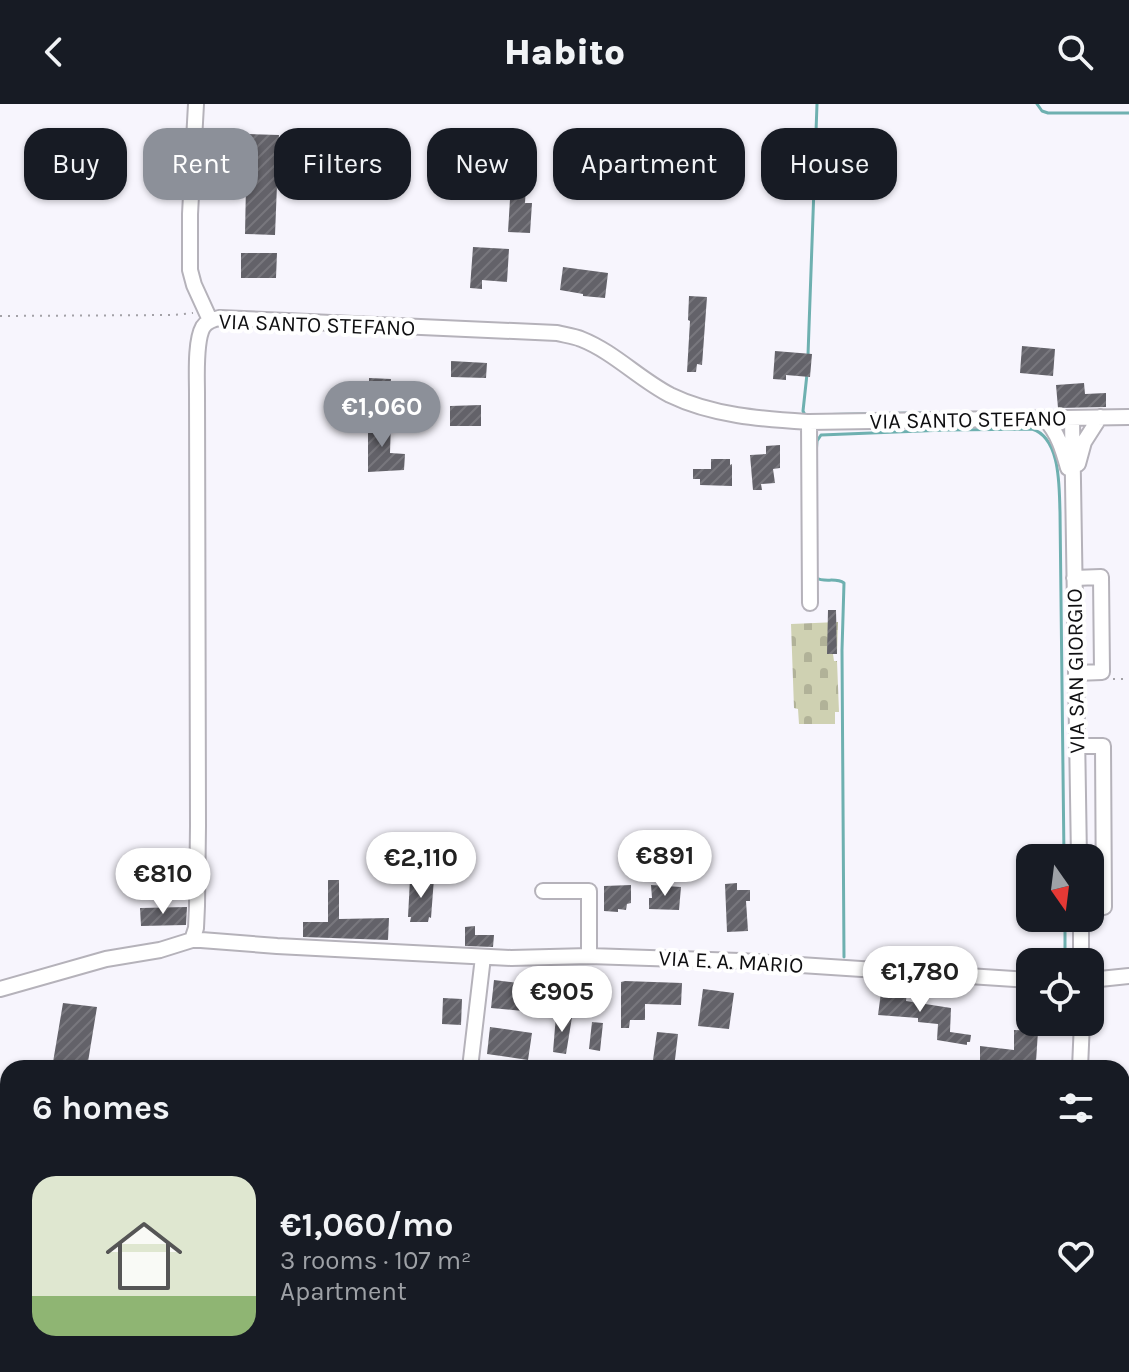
<!DOCTYPE html>
<html lang="en">
<head>
<meta charset="utf-8">
<style>
  :root { --surface:#171b24; --page:#20242c; --text:#f1f3f6; --muted:#9ea1a6; --accent:#8c9099 }
  body { margin:0; font-family:Karla,sans-serif; background:var(--page); color:var(--text); height:100vh; display:flex; flex-direction:column; font-size:30px; white-space:nowrap }
  * { box-sizing:border-box; margin:0 }
  p { font-size:26px; color:var(--muted) }
  .icon { flex:none; width:44px; height:44px; fill:none; stroke:currentColor; stroke-width:2; stroke-linecap:round; stroke-linejoin:round }
  .map { position:relative; flex:1; overflow:hidden }
  .drawer { position:absolute; left:0px; top:956px; width:1130px; height:312px; display:flex; flex-direction:column; background:var(--surface); border-radius:24px 24px 0 0; box-shadow:0 2px 6px #0004 }
  .drawer>* { flex:none }
  .guide { position:absolute; left:24px; top:24px; width:1082px; height:72px; display:flex; gap:16px }
  .needle { width:52px; rotate:166deg }
  .tools { position:absolute; left:1016px; top:740px; display:grid; gap:16px }
  .tools a { display:grid; place-items:center; width:88px; height:88px; border-radius:16px; background:var(--surface); box-shadow:0 2px 6px #0004; font-size:40px }
  .price { position:absolute; translate:-50% -68px; padding:0 18px; border-radius:28px; background:#fff; color:#222; font-size:26px; line-height:52px; filter:drop-shadow(0 2px 4px #0008) }
  .price::after { content:''; position:absolute; left:50%; top:48px; width:24px; height:18px; margin-left:-12px; background:inherit; clip-path:polygon(0 0,100% 0,50% 100%) }
  .price.on { background:var(--accent); color:#fff }
  ul { padding:0; list-style:none }
  li { display:flex; align-items:center; gap:24px; height:200px; padding:0 32px }
  li span { display:grid; place-items:center; flex:none; width:224px; height:160px; border-radius:24px; color:#555 }
  li>.icon { margin-inline-start:auto }
  span .icon { width:96px; height:96px; fill:#fffc; stroke-width:1 }
  li b { font-size:34px }
  h2 { display:flex; justify-content:space-between; align-items:center; height:96px; padding:0 32px; font-size:34px }
  .tag { padding:0 28px; border-radius:24px; background:var(--surface); box-shadow:0 2px 6px #0004; font-size:28px; line-height:72px }
  .tag.on { background:var(--accent); color:#fff }
  header { display:flex; justify-content:space-between; align-items:center; height:104px; padding:0 32px; background:var(--surface); font-size:36px; font-weight:800 }
  .map>svg:first-child { display:block }
</style>
</head>
<body>
<header><svg class="icon" aria-label="back" viewBox="0 0 24 24"><path d="M15 5l-7 7 7 7"/></svg>Habito<svg class="icon" aria-label="search" viewBox="0 0 24 24"><circle cx="10" cy="10" r="6"/><path d="M15 15l6 6"/></svg></header>
<div class="map">
<svg width="1129" height="1268" viewBox="0 0 1129 1268">
  <defs>
    <pattern id="cemetery-stones" width="16" height="16" patternUnits="userSpaceOnUse" patternTransform="scale(2)"><rect width="16" height="16" fill="#cfd1b2"/><path d="M2 7V4a2 2 0 0 1 4 0v3zM10 15v-3a2 2 0 0 1 4 0v3z" fill="#b1b298"/></pattern>
    <pattern id="building-hatch" width="6" height="6" patternUnits="userSpaceOnUse" patternTransform="scale(2)"><rect width="6" height="6" fill="#636269"/><path d="M-1 1l2-2M0 6l6-6M5 7l2-2" fill="none" stroke="#78777d"/></pattern>
  </defs>
  <rect width="100%" height="100%" fill="#f7f5fd"/>
  <!-- cemetery -->
  <path fill="url(#cemetery-stones)" d="M 838,518 L 837,550 L 833,550 L 834,557 L 837,557 L 839,608 L 835,608 L 835,620 L 799,620 L 798,605 L 794,604 L 791,520 Z"/>
  <g fill="none" stroke-linecap="round" stroke-linejoin="round">
    <!-- stream -->
    <path stroke="#6eb0b0" stroke-width="3" d="M 1037,0 L 1042,7 L 1048,9 L 1129,9
      M 808,251 L 817,0
      M 807,270 L 803,307 L 805,311 L 964,308
      M 816,351 L 817,337 L 821,331 L 946,326 L 1032,325 C 1061,334 1059,383 1060,408 L 1064,754
      M 816,474 C 825,479 836,473 844,479 L 842,546 L 844,853
      M 1065,814 L 1065,851"/>
  </g>
  <!-- building -->
  <path fill="url(#building-hatch)" d="M 514,29 L 529,30 L 525,99 L 532,99 L 530,129 L 508,128 Z
    M 247,30 L 279,31 L 275,131 L 245,130 Z
    M 473,143 L 509,145 L 507,178 L 482,176 L 482,185 L 470,184 Z
    M 241,149 L 277,149 L 276,174 L 241,174 Z
    M 563,163 L 608,169 L 605,194 L 583,192 L 583,190 L 560,186 Z
    M 689,192 L 707,193 L 702,261 L 697,260 L 696,268 L 687,268 L 690,217 L 688,216 Z
    M 1022,242 L 1055,245 L 1053,272 L 1020,269 Z
    M 775,247 L 812,250 L 810,273 L 786,271 L 786,276 L 773,275 Z
    M 451,257 L 487,259 L 486,274 L 451,273 Z
    M 369,274 L 391,275 L 389,300 L 369,299 Z
    M 1084,279 L 1085,290 L 1106,289 L 1106,303 L 1058,304 L 1056,281 Z
    M 481,301 L 481,322 L 450,322 L 450,302 Z
    M 391,316 L 390,349 L 405,350 L 404,366 L 368,368 L 368,319 L 374,320 L 374,317 Z
    M 780,341 L 780,364 L 773,365 L 775,379 L 761,380 L 762,386 L 753,386 L 750,351 L 766,350 L 766,342 Z
    M 711,355 L 730,355 L 730,361 L 732,360 L 732,382 L 700,381 L 700,375 L 693,375 L 693,365 L 711,365 Z
    M 828,506 L 836,506 L 837,550 L 827,550 Z
    M 141,753 L 150,753 L 150,756 L 170,754 L 171,769 L 133,771 L 133,756 L 141,756 Z
    M 425,774 L 434,774 L 431,814 L 429,813 L 428,818 L 410,818 L 411,813 L 408,813 L 410,775 L 425,776 Z
    M 328,776 L 339,776 L 339,815 L 389,814 L 388,836 L 303,833 L 303,818 L 328,818 Z
    M 737,779 L 737,786 L 750,786 L 750,797 L 746,797 L 748,827 L 727,828 L 725,780 Z
    M 631,781 L 631,799 L 627,800 L 626,806 L 618,805 L 618,808 L 604,807 L 604,782 Z
    M 651,781 L 681,783 L 679,806 L 649,805 L 649,794 L 652,794 Z
    M 187,803 L 186,821 L 141,822 L 140,804 Z
    M 475,822 L 475,831 L 494,831 L 493,843 L 465,842 L 465,823 Z
    M 571,874 L 600,874 L 601,877 L 609,877 L 607,895 L 570,894 Z
    M 494,876 L 536,881 L 533,908 L 491,904 Z
    M 625,877 L 682,879 L 681,901 L 645,900 L 645,916 L 630,916 L 629,924 L 621,924 L 621,878 Z
    M 882,881 L 897,882 L 897,886 L 907,887 L 906,897 L 951,904 L 950,928 L 971,931 L 970,938 L 967,938 L 967,941 L 937,936 L 938,920 L 918,918 L 918,914 L 878,911 Z
    M 703,885 L 734,889 L 729,925 L 698,922 Z
    M 443,894 L 462,895 L 461,921 L 442,920 Z
    M 63,899 L 97,903 L 87,964 L 52,964 Z
    M 556,911 L 572,913 L 566,950 L 553,948 Z
    M 592,918 L 603,919 L 600,947 L 589,945 Z
    M 490,923 L 532,929 L 528,956 L 487,950 Z
    M 1014,926 L 1038,927 L 1036,958 L 998,956 L 998,964 L 980,964 L 980,942 L 1014,946 Z
    M 657,928 L 678,930 L 674,964 L 663,964 L 664,958 L 653,956 Z"/>
  <g fill="none" stroke-linecap="round" stroke-linejoin="round">
    <defs>
      <path id="minor" d="M 196,0 L 190,110 L 190,166 L 194,181 L 210,216
        M 1045,315 C 1058,329 1063,346 1068,364
        M 1072,315 L 1079,754
        M 809,318 L 810,499
        M 1078,360 L 1084,338 L 1100,313
        M 1074,474 L 1101,473 L 1102,568 L 1076,569
        M 1077,642 L 1103,642 L 1104,803 L 1090,804
        M 543,787 L 589,787 L 589,852
        M 1081,814 L 1081,858
        M 192,836 L 196,824 L 197,802 L 198,722 L 197,289 C 197,272 195,237 203,223 C 207,217 213,215 220,214 L 557,229 C 565,231 574,232 581,235 C 614,248 639,275 670,291 C 713,312 763,315 809,318 L 1129,313
        M 1090,876 L 1129,872
        M 0,885 L 106,855 L 160,846 L 192,836 L 201,836 L 277,842 L 511,854 L 589,852 L 740,857 L 1030,876
        M 470,964 L 483,853
        M 1080,964 L 1082,918
        M 1052,1268 L 1053,1260"/>
    </defs>
    <!-- minor casing -->
    <use href="#minor" stroke="#b5b2ba" stroke-width="18"/>
    <!-- path -->
    <path stroke="#a3a1a7" stroke-width="2" stroke-dasharray="2 6" stroke-linecap="butt" d="M 0,212 L 173,211 L 193,209
      M 1113,575 L 1129,575"/>
    <!-- minor -->
    <use href="#minor" stroke="#fff" stroke-width="14"/>
  </g>
  <g text-anchor="middle" dominant-baseline="central" stroke-width="8" stroke-linejoin="round" paint-order="stroke">
    <!-- street labels -->
    <g font-size="22" fill="#0f0f11" stroke="#fff">
      <text transform="translate(317 221) rotate(2)">VIA SANTO STEFANO</text>
      <text transform="translate(968 316) rotate(-1)">VIA SANTO STEFANO</text>
      <text transform="translate(1076 567) rotate(-91)">VIA SAN GIORGIO</text>
      <text transform="translate(731 858) rotate(3)">VIA E. A. MARIO</text>
    </g>
  </g>
</svg>
<div class="tools">
<a><svg class="needle" viewBox="-14 -14 28 28"><path d="M0-13l5 13h-10z" fill="#e53935"/><path d="M0 13l5-13h-10z" fill="#9ea1a6"/></svg></a>
<a><svg class="icon" aria-label="locate" viewBox="0 0 24 24"><circle cx="12" cy="12" r="6"/><path d="M12 2v4M12 18v4M2 12h4M18 12h4"/></svg></a>
</div>
<b class="price on" style="left:382px;top:345px">€1,060</b>
<b class="price" style="left:665px;top:794px">€891</b>
<b class="price" style="left:421px;top:796px">€2,110</b>
<b class="price" style="left:163px;top:812px">€810</b>
<b class="price" style="left:920px;top:910px">€1,780</b>
<b class="price" style="left:562px;top:930px">€905</b>
<div class="guide">
<a class="tag">Buy</a>
<a class="tag on">Rent</a>
<a class="tag">Filters</a>
<a class="tag">New</a>
<a class="tag">Apartment</a>
<a class="tag">House</a>
</div>
<section class="drawer">
<h2>6 homes<svg class="icon" aria-label="filters" viewBox="0 0 24 24"><path d="M4 7h16M4 17h16"/><circle cx="9" cy="7" r="2"/><circle cx="15" cy="17" r="2"/></svg></h2>
<ul>
<li><span style="background:linear-gradient(#dfe7d0 75%,#8fb573 0)"><svg class="icon" aria-label="home" viewBox="0 0 24 24"><path d="M3 11l9-7 9 7M6 9v11h12V9"/></svg></span><div><b>€1,060/mo</b><p>3 rooms · 107 m²</p><p>Apartment</p></div><svg class="icon" aria-label="heart" viewBox="0 0 24 24"><path d="M12 20l-8-8c-3-5 5-10 8-4 3-6 11-1 8 4z"/></svg></li>
</ul>
</section>
</div>
</body>
</html>
